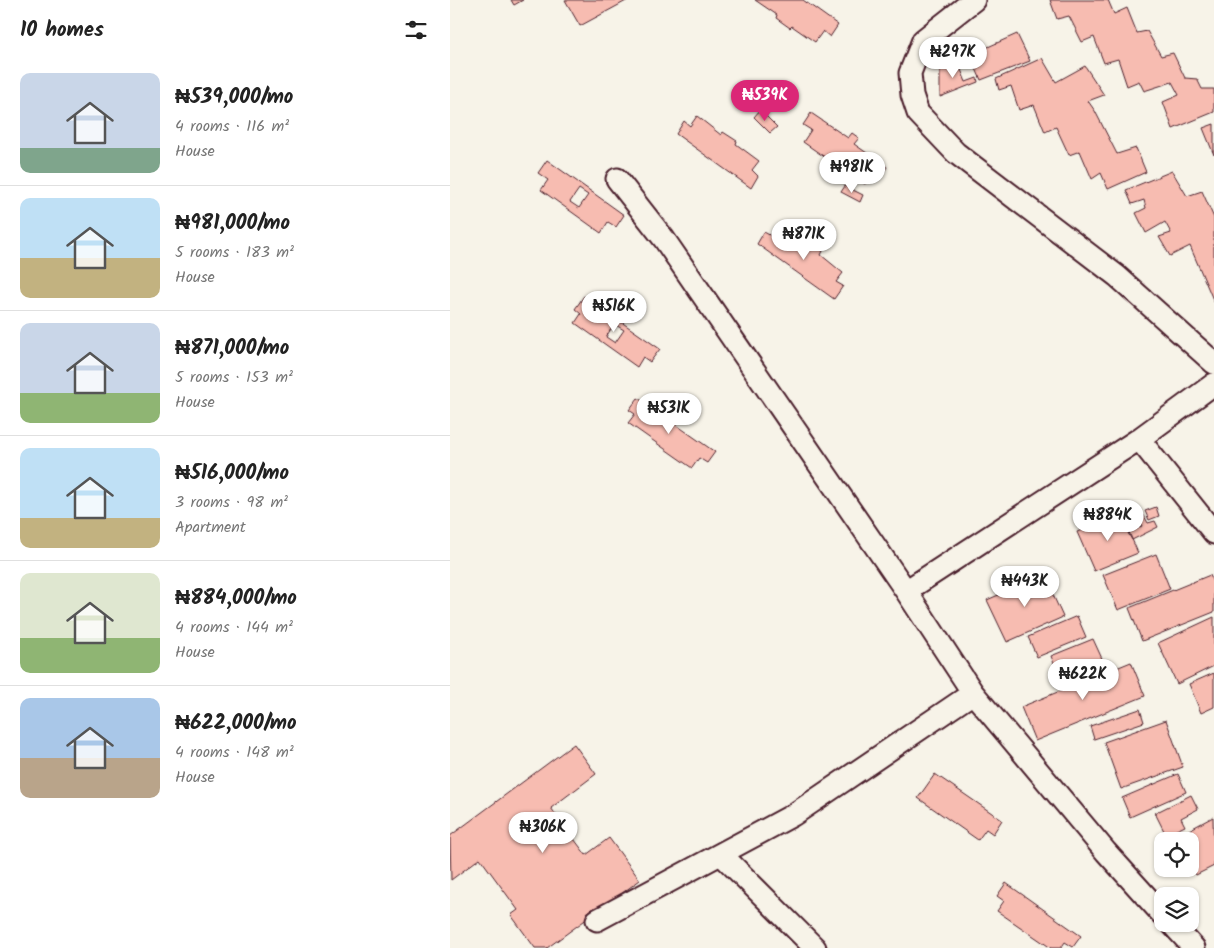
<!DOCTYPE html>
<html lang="en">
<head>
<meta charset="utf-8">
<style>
  :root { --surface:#fff; --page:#f2f2f2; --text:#222; --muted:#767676; --line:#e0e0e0; --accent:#db2777 }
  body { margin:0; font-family:Kalam,sans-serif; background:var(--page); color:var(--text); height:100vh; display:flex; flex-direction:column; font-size:19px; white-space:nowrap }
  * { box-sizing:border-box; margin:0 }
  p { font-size:16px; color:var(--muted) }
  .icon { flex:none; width:28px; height:28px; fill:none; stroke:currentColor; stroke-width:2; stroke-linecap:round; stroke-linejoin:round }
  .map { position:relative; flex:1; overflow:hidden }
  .panel { display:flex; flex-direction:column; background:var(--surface); width:450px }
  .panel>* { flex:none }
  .fabs { position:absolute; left:704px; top:832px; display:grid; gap:10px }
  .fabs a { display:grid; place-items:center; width:45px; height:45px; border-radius:10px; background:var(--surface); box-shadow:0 1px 4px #0004; font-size:25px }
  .price { position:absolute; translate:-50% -42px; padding:0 11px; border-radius:18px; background:#fff; color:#222; font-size:16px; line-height:32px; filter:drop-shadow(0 1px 2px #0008) }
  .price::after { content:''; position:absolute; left:50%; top:30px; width:15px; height:11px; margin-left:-8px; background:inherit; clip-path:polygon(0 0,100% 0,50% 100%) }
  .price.active { background:var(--accent); color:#fff }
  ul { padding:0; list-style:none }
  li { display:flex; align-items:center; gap:15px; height:125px; padding:0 20px }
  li+li { border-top:1px solid var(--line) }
  li span { display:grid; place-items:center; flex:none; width:140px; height:100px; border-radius:10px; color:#555 }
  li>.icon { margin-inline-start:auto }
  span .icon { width:60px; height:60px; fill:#fffc; stroke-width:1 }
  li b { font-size:21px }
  h2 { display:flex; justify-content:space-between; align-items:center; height:60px; padding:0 20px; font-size:21px }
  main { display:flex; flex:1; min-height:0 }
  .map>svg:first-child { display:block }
</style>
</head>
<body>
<main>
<section class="panel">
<h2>10 homes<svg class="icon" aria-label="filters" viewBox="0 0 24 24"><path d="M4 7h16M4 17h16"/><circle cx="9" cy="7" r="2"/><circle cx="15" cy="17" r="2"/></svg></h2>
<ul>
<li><span style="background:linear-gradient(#c9d6e8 75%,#7fa58c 0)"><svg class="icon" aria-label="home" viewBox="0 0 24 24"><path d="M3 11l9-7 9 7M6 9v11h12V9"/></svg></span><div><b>₦539,000/mo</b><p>4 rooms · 116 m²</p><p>House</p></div></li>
<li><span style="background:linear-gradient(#bfe0f5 60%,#c2b280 0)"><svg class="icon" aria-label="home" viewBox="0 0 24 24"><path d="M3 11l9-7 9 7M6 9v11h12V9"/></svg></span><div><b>₦981,000/mo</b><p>5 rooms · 183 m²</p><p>House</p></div></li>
<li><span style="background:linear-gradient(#c9d6e8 70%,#8fb573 0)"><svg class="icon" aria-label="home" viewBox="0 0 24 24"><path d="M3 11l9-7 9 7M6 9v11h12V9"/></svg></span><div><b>₦871,000/mo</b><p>5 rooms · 153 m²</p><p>House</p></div></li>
<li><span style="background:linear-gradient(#bfe0f5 70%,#c2b280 0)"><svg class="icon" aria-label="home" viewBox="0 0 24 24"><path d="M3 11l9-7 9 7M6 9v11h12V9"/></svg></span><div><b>₦516,000/mo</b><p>3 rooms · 98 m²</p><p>Apartment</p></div></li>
<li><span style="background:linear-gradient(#dfe7d0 65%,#8fb573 0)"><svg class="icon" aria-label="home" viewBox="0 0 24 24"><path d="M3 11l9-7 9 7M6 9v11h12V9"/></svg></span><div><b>₦884,000/mo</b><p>4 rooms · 144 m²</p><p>House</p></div></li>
<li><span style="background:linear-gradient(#a9c7e8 60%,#b9a48a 0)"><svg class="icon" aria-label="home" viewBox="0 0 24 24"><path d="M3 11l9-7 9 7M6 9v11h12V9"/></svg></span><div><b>₦622,000/mo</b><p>4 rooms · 148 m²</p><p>House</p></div></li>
</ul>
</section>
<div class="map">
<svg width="764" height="948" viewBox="0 0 764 948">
  <rect width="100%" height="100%" fill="#f7f3e8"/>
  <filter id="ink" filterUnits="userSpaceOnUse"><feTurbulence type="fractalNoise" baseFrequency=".02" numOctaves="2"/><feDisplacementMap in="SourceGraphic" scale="10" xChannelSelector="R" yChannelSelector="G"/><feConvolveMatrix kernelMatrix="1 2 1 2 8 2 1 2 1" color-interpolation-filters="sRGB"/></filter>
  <g filter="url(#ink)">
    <!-- building -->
    <path fill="#f7bcb1" stroke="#4a1f2b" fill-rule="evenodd" d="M 61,0 L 73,0 L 64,5 Z
      M 115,0 L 178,0 L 130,26 Z
      M 305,0 L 353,0 L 388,25 L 380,37 L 373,31 L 365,42 L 342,26 L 340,28 L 326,18 L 327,15 Z
      M 600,0 L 658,0 L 664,14 L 677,8 L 687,33 L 697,31 L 711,56 L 723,53 L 735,78 L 747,79 L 752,89 L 764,89 L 764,112 L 723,129 L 713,102 L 729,95 L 722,82 L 694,91 L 689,81 L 677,86 L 668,59 L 654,63 L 644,37 L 632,42 L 619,16 L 607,19 Z
      M 567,34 L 580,61 L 531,80 L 520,55 Z
      M 592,58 L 606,82 L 635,66 L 654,95 L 638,101 L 645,111 L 667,154 L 686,148 L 696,172 L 658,189 L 651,173 L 642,179 L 630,151 L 619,155 L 606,127 L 595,132 L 584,105 L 569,110 L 561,86 L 549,90 L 546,79 Z
      M 507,60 L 516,82 L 527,78 L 528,82 L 490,97 L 490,70 Z
      M 310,110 L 327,127 L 320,133 L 304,117 Z
      M 361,113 L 398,138 L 402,133 L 409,138 L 404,144 L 437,167 L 429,178 L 422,174 L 415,184 L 391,167 L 388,171 L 373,161 L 376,158 L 353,142 L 361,130 L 353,125 Z
      M 247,116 L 271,135 L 273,132 L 287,141 L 286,144 L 309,161 L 302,170 L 308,176 L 301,188 L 226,134 L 234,121 L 240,126 Z
      M 764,124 L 764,155 L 753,128 Z
      M 97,160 L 174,215 L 166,227 L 158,222 L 151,233 L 91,190 L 98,180 L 88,173 ZM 129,189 L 138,195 L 129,208 L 120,202 Z
      M 722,171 L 737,196 L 752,191 L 764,218 L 764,302 L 740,246 L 720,256 L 709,237 L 721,233 L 715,222 L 696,233 L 686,213 L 696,208 L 694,200 L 682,204 L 676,190 Z
      M 395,186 L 413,195 L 410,202 L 391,192 Z
      M 329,228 L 355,245 L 358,240 L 373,251 L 371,255 L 393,273 L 386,282 L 393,286 L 384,299 L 307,244 L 314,232 L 323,237 Z
      M 134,296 L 210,349 L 200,362 L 193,357 L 187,367 L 125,323 L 131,314 L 125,309 ZM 164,324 L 174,330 L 165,343 L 156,337 Z
      M 188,398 L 265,452 L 257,463 L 249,458 L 242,468 L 178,423 L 185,414 L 179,410 Z
      M 706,507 L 709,516 L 699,520 L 695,511 Z
      M 671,514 L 688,553 L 644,571 L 627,532 Z
      M 693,514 L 698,523 L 705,521 L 708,527 L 682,540 L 678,533 L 692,526 L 686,517 Z
      M 706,554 L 720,589 L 668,610 L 653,575 Z
      M 594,575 L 613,617 L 557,642 L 537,600 Z
      M 760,575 L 764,585 L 764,612 L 692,641 L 679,608 Z
      M 627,616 L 636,637 L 587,657 L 578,637 Z
      M 764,617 L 764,666 L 727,684 L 708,643 Z
      M 643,639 L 654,663 L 611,681 L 601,656 Z
      M 681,662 L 695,696 L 585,741 L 571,707 Z
      M 764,673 L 764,707 L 751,713 L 739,684 Z
      M 690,709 L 694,722 L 644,739 L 640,726 Z
      M 716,720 L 733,767 L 671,789 L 654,742 Z
      M 124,744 L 146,774 L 101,808 L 136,855 L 159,838 L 190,880 L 97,948 L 85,948 L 61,915 L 68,910 L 30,858 L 1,880 L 0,836 Z
      M 485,774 L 552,820 L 543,834 L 536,829 L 528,840 L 468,798 Z
      M 728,774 L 736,792 L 680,817 L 672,798 Z
      M 741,795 L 748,809 L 731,818 L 735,826 L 716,835 L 705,813 Z
      M 763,817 L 764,866 L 746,875 L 740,864 L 740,841 L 728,841 L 726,837 Z
      M 556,883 L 631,936 L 623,947 L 615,942 L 611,948 L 601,948 L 547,911 L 554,901 L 547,896 Z"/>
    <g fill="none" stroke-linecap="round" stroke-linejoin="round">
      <defs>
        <path id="street" d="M 524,0 L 473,40 L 460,73 L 462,95 L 468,113 L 506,153 L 667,276 L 764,363
          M 167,179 L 214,239 L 456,591 L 523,693 L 656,852 L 712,914
          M 689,439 L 764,533
          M 456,591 L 689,439 L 764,384
          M 271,854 L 365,948
          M 147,920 L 343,815 L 523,693
          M 722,924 L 744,948"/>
      </defs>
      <!-- street casing -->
      <use href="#street" stroke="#4a1f2b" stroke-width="25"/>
      <!-- street -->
      <use href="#street" stroke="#f7f3e8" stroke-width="21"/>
    </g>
  </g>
</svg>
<div class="fabs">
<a><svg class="icon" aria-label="locate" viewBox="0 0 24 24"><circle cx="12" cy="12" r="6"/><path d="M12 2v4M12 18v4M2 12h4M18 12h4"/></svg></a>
<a><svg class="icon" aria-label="layers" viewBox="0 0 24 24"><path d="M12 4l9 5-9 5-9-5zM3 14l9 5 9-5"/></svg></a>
</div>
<b class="price" style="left:503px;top:79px">₦297K</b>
<b class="price active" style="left:315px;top:122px">₦539K</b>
<b class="price" style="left:402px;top:194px">₦981K</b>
<b class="price" style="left:354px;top:261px">₦871K</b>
<b class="price" style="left:164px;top:333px">₦516K</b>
<b class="price" style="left:219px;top:435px">₦531K</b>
<b class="price" style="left:658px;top:542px">₦884K</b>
<b class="price" style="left:575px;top:608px">₦443K</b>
<b class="price" style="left:633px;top:701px">₦622K</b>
<b class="price" style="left:93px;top:854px">₦306K</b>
</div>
</main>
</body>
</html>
